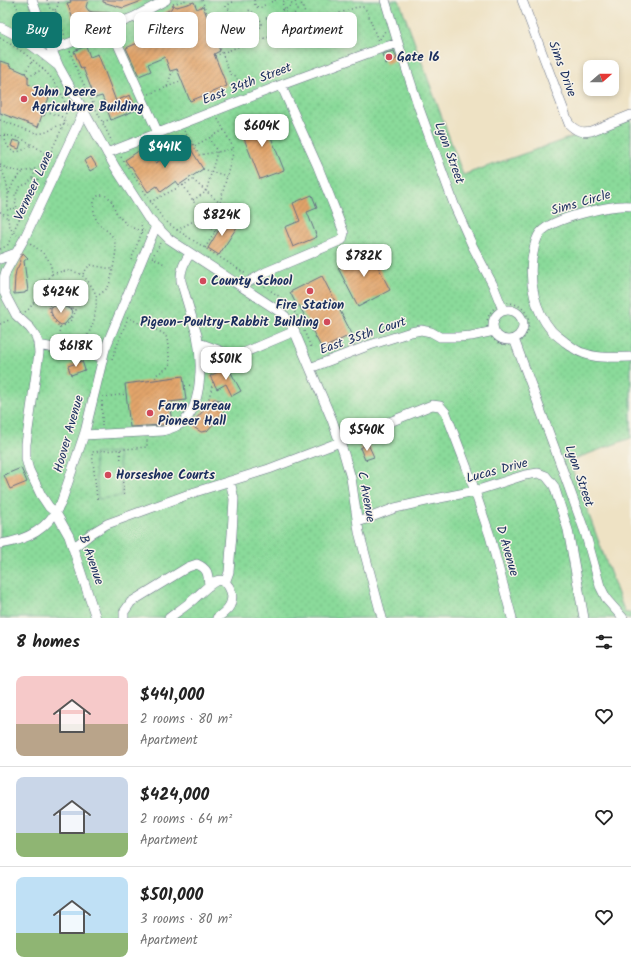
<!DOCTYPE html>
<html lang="en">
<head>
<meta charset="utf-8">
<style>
  :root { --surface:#fff; --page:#f6f6f6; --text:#222; --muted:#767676; --line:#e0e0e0; --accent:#0f766e }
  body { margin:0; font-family:Kalam,sans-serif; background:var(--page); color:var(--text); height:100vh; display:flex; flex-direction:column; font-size:15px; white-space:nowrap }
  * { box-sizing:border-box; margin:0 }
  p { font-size:13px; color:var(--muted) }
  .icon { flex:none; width:22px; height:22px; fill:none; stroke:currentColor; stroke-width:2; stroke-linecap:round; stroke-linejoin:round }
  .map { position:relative; height:618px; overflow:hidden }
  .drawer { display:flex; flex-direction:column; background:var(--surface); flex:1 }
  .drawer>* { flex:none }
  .guide { position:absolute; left:12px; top:12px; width:400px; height:36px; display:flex; gap:8px }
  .needle { width:26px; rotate:70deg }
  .tools { position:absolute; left:583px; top:60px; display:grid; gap:8px }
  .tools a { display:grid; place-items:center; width:36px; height:36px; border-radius:8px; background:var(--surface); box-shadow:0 2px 6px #0003; font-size:20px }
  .price { position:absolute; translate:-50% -34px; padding:0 9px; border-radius:8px; background:#fff; color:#222; font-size:13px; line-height:26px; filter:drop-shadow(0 1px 2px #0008) }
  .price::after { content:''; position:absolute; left:50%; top:24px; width:12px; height:9px; margin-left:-6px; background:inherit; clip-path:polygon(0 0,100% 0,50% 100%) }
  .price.selected { background:var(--accent); color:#fff }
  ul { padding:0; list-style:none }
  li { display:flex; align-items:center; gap:12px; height:100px; padding:0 16px }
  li+li { border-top:1px solid var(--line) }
  li span { display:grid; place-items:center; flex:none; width:112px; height:80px; border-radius:8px; color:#555 }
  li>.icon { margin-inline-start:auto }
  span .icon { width:48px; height:48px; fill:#fffc; stroke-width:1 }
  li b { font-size:17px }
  h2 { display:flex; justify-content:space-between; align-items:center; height:48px; padding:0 16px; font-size:17px }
  .tag { padding:0 14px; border-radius:8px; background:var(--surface); box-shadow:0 2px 6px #0003; font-size:14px; line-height:36px }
  .tag.selected { background:var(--accent); color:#fff }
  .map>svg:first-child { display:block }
</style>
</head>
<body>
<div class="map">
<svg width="631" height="618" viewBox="0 0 631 618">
  <defs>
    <pattern id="grass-dots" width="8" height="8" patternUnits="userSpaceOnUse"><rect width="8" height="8" fill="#8ada9a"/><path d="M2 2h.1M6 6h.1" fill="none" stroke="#76bb87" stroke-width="1.8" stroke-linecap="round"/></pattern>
    <pattern id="building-hatch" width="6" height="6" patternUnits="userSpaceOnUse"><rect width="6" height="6" fill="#e2a46a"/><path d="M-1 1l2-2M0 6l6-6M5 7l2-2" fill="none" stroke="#b6865a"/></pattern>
  </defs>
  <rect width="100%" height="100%" fill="#f7f3e8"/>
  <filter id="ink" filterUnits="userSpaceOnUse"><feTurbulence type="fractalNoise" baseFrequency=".025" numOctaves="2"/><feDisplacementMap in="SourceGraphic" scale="8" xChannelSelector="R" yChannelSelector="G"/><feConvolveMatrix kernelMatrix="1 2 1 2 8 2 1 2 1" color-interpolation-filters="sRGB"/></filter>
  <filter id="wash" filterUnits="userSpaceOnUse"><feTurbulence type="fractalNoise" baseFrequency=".012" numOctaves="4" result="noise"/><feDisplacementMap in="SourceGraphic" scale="16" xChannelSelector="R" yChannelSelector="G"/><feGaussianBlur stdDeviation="0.9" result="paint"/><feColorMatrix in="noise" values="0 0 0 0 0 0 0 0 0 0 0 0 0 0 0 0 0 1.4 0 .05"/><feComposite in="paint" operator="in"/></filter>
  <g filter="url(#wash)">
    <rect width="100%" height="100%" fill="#eee2c4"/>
    <!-- grass -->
    <path fill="url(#grass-dots)" stroke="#52847c" d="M 0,0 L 399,0 L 463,175 L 572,137 L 585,136 L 631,119 L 631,438 L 569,461 L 625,613 L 631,612 L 631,618 L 0,618 Z"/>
    <!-- garden -->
    <path fill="#8ada9a" stroke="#52847c" d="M 118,452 L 122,496 L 98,499 L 94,454 Z"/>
    <g id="blocks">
      <!-- building -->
      <path fill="url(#building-hatch)" d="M 70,0 L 88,0 L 86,7 L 89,11 L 93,12 L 110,13 L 90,20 L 90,22 L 76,27 L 67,3 L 71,2 Z
        M 103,0 L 141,0 L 142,1 L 123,8 L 103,2 Z
        M 194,2 L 197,9 L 203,6 L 220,51 L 214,54 L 227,86 L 190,101 L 177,69 L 170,71 L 165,57 L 148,64 L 151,71 L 139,76 L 126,48 L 140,42 L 139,40 L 156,34 L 153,26 L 158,24 L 156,17 L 171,9 L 173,5 L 177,7 Z
        M 86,46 L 90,57 L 98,54 L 116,101 L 130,95 L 136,110 L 111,120 L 102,96 L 95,98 L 83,68 L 81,69 L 74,51 Z
        M 394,51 L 397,59 L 386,64 L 382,54 Z
        M 0,61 L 10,64 L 9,66 L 25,73 L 28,77 L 28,84 L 51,93 L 46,105 L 48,105 L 46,111 L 44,116 L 42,115 L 38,127 L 0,113 Z
        M 263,117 L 284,170 L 260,179 L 239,126 Z
        M 13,140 L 21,142 L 19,149 L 11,146 Z
        M 189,146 L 203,169 L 179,185 L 176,181 L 161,192 L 157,186 L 148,192 L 131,166 L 130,167 L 125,160 L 140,150 L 147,160 L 151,157 L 155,163 Z
        M 91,157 L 97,167 L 90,171 L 84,161 Z
        M 312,195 L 317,208 L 307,212 L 317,237 L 293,247 L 285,227 L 300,221 L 293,203 Z
        M 225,220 L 237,227 L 219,255 L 208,248 Z
        M 359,251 L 362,256 L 370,251 L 390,290 L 358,307 L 338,268 L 350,261 L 348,257 Z
        M 23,253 L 28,258 L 24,261 L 28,291 L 25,292 L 25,293 L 14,294 L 15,276 L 16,271 L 21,261 L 20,259 Z
        M 322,276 L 352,334 L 322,349 L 299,305 L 297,306 L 290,292 Z
        M 57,305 L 64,306 L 73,311 L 71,316 L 65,324 L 61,325 L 58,323 L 54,319 L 51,312 L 51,307 Z
        M 82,361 L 85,370 L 71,375 L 68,366 Z
        M 224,369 L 225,371 L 229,369 L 241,391 L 232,396 L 226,384 L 217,389 L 210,376 Z
        M 183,376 L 186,400 L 169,402 L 172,422 L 162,425 L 130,427 L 125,384 Z
        M 214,399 L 220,400 L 225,405 L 225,410 L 207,431 L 201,432 L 195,428 L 194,421 Z
        M 368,444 L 374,457 L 365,460 L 360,448 Z
        M 21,468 L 27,482 L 10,489 L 4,475 Z"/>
    </g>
  </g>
  <g filter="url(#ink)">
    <use href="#blocks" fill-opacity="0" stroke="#656e82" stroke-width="1"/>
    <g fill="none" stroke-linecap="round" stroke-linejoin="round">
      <defs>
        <path id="minor" d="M 32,0 L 43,29 L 59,67 L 115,167 L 148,218 L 169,239 L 277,310 L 285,316 L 293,328 L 332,420 L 344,454 L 351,478 L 359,532 L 382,618
          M 385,0 L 398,43 L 419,108 L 455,207 L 473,247 L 493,285 L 503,310
          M 522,0 L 569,124 C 576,131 581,133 591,131 L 631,115
          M 0,27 C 21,36 40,51 57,65
          M 110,27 L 158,133
          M 51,49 L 67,44 L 134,17 L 166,0
          M 84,111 L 24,239 L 6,271 L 4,278 L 4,292 L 8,300 L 16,315 L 30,328 L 36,336 L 38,343 L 39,353 L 26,444 L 26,459 L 29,470 L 41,495 L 49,507 L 56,513 L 69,536 L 96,618
          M 107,153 L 281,85 L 382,48 L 398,43
          M 631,206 C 612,204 552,218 540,233 C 534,241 534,250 532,259 C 529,283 535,311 551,330 C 555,335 561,338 565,342 C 571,346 576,351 583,353 C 598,359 615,357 631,357
          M 0,259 L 16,253
          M 241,286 L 266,272 L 342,240 L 344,233 L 334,207 L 318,167 L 281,85
          M493 325a15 15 0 1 1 30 0a15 15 0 1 1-30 0Z
          M 514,339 L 559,460 L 585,532 L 600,586 L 607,600 L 623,618
          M 199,343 L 229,354 L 241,354 L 295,331
          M 38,345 L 103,357
          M 310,368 L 370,345 L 411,332 L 421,330 L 431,332 L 440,337 L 458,337 L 471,336 L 494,331
          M 84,435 L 163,431 C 170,429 177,427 183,422 C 203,405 202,359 197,335 L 181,281 C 180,269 185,262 190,253
          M 358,522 L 395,508 L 435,499 L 475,491 L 525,475 L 538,473 L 546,476 L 554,486 L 568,530 L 584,618
          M 0,544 C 28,540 48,529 61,503 L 85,432 L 105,349 L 156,226
          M 73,548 L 92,533 L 107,524 L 195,492 L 269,469 L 340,442 L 432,405 L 440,406 L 446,413 L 467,468 L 490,536 L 512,618
          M 225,583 L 229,572 L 232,534 L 234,499 L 230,481
          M 124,618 L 124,612 L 131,602 L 188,567 L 197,564 C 208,569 208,573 209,586
          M 169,618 C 177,612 186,606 194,599 C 200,594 209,584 216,581 C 227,577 234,593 231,602 C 230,609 222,614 217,618"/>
      </defs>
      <!-- minor casing -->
      <use href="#minor" stroke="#656e82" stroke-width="10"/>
      <!-- path -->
      <path stroke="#656e82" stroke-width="1.5" stroke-dasharray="1 3" stroke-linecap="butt" d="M 14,0 L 26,29 L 26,32
        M 47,0 L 50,9 L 55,10 L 65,36
        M 202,0 L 230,74 L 236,76 L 242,92
        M 254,0 L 255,5 L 258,8 L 262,7 L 267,3
        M 288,0 L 284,1 L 282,3 L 288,16 L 289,16 L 294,14 L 297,10 L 295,0
        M 300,0 L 309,24
        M 233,2 L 226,6 L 226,7 L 231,11 L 234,20 L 240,18 L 242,24 L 241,27 L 243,33 L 248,31 L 249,26 L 250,25 L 250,20
        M 271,2 L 276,0
        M 173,4 L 186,0
        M 55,10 L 57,8 L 59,0
        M 282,10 L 288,8 L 294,0
        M 247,14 L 248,11 L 250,10 C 255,13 254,16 254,21 C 254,24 256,27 256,30 L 262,26 L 260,21 L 262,19
        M 266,18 L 269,17 L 271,18 L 269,24 L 271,25 L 276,21 L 276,15 L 279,14
        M 234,20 L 229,22 L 231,28 L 234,29 L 237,35 L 243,33
        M 0,38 C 24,51 63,79 66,109 C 66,114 65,119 64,124 L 13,232 L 7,247
        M 380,39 L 385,31
        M 70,51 L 76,68 L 112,142
        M 215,56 L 255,40 L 275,36 L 357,7 L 363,7 L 367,11 L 378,41
        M 25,73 L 33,60
        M 28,77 L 43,69
        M 167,87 L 182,81
        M 149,94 L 167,87 L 172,72 L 178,70
        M 46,111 L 65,118
        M 218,119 L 234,149 L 219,207
        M 0,120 L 35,133 C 50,136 56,121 68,125
        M 103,122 L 111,119
        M 224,130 L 194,146 L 199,155 L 234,149
        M 184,131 L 194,146
        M 0,136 C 19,133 34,146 49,156
        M 4,136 C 9,155 16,155 32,145
        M 142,153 L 149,149 L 147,145
        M 121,157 L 163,219 L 177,230 L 246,274
        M 0,165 C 17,174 27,173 44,165
        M 0,167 C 4,175 7,182 8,191 C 9,205 3,226 17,235
        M 203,169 L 227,176
        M 183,185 L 212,230 L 215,232
        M 9,193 L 14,181 L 23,172
        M 193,200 L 206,192 L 217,152 L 210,138
        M 150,202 L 193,180 L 220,203
        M 10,209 L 17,208 L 15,201 L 16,199 L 15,195 L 15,193 L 18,193 L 18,190 L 21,186 L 27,184 L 33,178 L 34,174 L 33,170
        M 0,212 L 2,212 L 7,218
        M 177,230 L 219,207 L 225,207 L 234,216 L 231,223
        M 205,248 L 215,232 L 230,212
        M 0,249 L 7,246
        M 154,254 L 161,243
        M 152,257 L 166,265
        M 131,260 L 142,232 L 141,222
        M 52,274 C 67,269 80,269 90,284 C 93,288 96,293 96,298 C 97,305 95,313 94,320 C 91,330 86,336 85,346
        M 83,274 L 88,267 L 91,265 L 112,269
        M 261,284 C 278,296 291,302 300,322
        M 96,297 C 100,294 105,291 108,287 C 111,283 116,253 116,248 C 115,243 114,239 112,236 C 108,230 100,227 97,221 C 93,214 90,194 103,195 C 113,197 113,207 117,214 C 120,218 124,222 128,225 C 133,229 139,230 145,231
        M 37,298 L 49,305 C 50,314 53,321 60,327 L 58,341
        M487 324a21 21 0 1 1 42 0a21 21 0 1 1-42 0Z
        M 49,305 L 60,303 L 76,310 C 73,318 69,325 60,327
        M 25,312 L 29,309 L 37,298 L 39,286 L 41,281 L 47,279 L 52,274 C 51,257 43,253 30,243
        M 127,317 L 139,323 L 163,333 L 167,338 L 170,364 L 167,368 L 156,375 L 155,380
        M 0,324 L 9,320
        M 304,331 L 311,347
        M 112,359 L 127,320
        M 185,386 L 191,385
        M 103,397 L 127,394
        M 204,403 L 207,406 L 213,382
        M 102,426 L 102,398
        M 120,450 L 124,497
        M 97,499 L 92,452 L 147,447 L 147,439"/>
      <!-- minor -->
      <use href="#minor" stroke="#fff" stroke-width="9"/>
    </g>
  </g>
  <!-- markers -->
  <g fill="#d1495b" stroke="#f7f3e8" stroke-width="1.5">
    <circle cx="389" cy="57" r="4"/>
    <circle cx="24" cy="99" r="4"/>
    <circle cx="203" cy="281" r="4"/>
    <circle cx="310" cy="291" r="4"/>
    <circle cx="327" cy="322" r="4"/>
    <circle cx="150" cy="413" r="4"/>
    <circle cx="108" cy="475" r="4"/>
  </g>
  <g text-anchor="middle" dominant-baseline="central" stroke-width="3" stroke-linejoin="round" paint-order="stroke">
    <!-- poi labels -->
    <g font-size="13" font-weight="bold" fill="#1b2f5e" stroke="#f7f3e8" text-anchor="start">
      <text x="397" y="57">Gate 16</text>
      <text x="32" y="92">John Deere<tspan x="32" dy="15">Agriculture Building</tspan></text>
      <text x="211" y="281">County School</text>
      <text x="310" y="305" text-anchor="middle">Fire Station</text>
      <text x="319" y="322" text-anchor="end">Pigeon-Poultry-Rabbit Building</text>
      <text x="158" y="406">Farm Bureau<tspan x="158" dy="15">Pioneer Hall</tspan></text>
      <text x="116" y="475">Horseshoe Courts</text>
    </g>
    <!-- street labels -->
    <g font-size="13" fill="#1b2f5e" stroke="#f7f3e8">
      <text transform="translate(562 69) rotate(70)">Sims Drive</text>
      <text transform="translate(247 84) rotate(-21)">East 34th Street</text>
      <text transform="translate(449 153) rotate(70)">Lyon Street</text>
      <text transform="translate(34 186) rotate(-65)">Vermeer Lane</text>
      <text transform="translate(581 203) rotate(-16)">Sims Circle</text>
      <text transform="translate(363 336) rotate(-19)">East 35th Court</text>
      <text transform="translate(69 434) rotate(-74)">Hoover Avenue</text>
      <text transform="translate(497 471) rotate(-15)">Lucas Drive</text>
      <text transform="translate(579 476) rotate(71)">Lyon Street</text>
      <text transform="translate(366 497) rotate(80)">C Avenue</text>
      <text transform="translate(507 551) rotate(74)">D Avenue</text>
      <text transform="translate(91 560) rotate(71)">B Avenue</text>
    </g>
  </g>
</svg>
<div class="tools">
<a><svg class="needle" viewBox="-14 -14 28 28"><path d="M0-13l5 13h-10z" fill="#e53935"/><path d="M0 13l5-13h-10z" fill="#767676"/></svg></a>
</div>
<b class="price" style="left:262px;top:148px">$604K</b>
<b class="price selected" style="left:165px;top:169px">$441K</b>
<b class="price" style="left:222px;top:237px">$824K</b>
<b class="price" style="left:364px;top:278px">$782K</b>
<b class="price" style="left:61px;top:314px">$424K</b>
<b class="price" style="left:76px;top:368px">$618K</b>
<b class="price" style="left:226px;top:381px">$501K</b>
<b class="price" style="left:367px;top:452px">$540K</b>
<div class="guide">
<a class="tag selected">Buy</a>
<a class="tag">Rent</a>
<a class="tag">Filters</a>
<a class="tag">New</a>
<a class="tag">Apartment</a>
</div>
</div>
<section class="drawer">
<h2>8 homes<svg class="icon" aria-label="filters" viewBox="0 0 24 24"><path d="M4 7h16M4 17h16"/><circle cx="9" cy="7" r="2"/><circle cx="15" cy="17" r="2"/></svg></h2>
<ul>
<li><span style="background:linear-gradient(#f6c9c9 60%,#b9a48a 0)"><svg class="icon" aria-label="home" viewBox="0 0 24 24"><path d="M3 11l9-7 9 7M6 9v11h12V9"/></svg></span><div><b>$441,000</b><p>2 rooms · 80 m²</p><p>Apartment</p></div><svg class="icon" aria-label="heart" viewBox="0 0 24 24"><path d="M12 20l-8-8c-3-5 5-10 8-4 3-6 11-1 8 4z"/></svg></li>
<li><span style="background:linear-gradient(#c9d6e8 70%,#8fb573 0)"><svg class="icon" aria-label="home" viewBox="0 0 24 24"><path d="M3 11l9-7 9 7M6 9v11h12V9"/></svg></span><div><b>$424,000</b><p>2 rooms · 64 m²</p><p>Apartment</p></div><svg class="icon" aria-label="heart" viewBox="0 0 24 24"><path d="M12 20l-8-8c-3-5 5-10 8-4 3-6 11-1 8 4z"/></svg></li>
<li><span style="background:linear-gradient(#bfe0f5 70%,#8fb573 0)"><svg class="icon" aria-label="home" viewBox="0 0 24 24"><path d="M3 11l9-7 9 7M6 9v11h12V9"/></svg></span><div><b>$501,000</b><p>3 rooms · 80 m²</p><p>Apartment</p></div><svg class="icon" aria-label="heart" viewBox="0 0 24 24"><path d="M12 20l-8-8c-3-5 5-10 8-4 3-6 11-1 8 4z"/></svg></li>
</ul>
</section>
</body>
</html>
